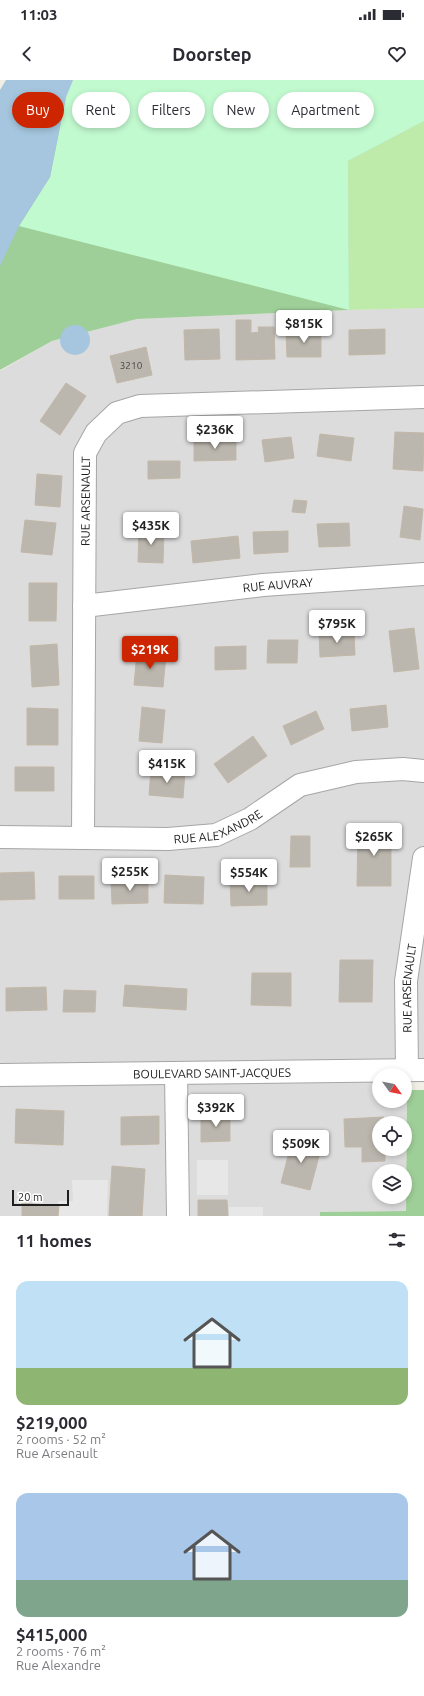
<!DOCTYPE html>
<html lang="en">
<head>
<meta charset="utf-8">
<style>
  :root { --surface:#fff; --page:#f2f2f3; --text:#2b2b33; --muted:#7c7c81; --accent:#cd2500 }
  body { margin:0; font-family:Ubuntu,sans-serif; background:var(--page); color:var(--text); height:100vh; display:flex; flex-direction:column; font-size:15px; white-space:nowrap }
  * { box-sizing:border-box; margin:0 }
  p { font-size:13px; color:var(--muted) }
  .icon { flex:none; width:22px; height:22px; fill:none; stroke:currentColor; stroke-width:2; stroke-linecap:round; stroke-linejoin:round }
  .map { position:relative; height:1136px; overflow:hidden }
  .panel { display:flex; flex-direction:column; background:var(--surface); flex:1 }
  .panel>* { flex:none }
  .banner { position:absolute; left:12px; top:12px; width:400px; height:36px; display:flex; gap:8px }
  .needle { width:26px; rotate:123deg }
  .controls { position:absolute; left:372px; top:988px; display:grid; gap:8px }
  .controls a { display:grid; place-items:center; width:40px; height:40px; border-radius:50%; background:var(--surface); box-shadow:0 2px 6px #0003; font-size:20px }
  .scale { position:absolute; left:12px; bottom:10px; width:57px; box-sizing:border-box; padding-left:4px; border:2px solid #1f1f1f; border-top:0; font-size:11px; line-height:14px; white-space:nowrap; color:#1f1f1f; -webkit-text-stroke:3px #fff; paint-order:stroke }
  .price { position:absolute; translate:-50% -34px; padding:0 9px; border-radius:4px; background:#fff; color:#222; font-size:13px; line-height:26px; filter:drop-shadow(0 1px 2px #0008) }
  .price::after { content:''; position:absolute; left:50%; top:24px; width:12px; height:9px; margin-left:-6px; background:inherit; clip-path:polygon(0 0,100% 0,50% 100%) }
  .price.on { background:var(--accent); color:#fff }
  ul { padding:0; list-style:none }
  li { display:grid; align-content:center; gap:8px; height:212px; padding:0 16px }
  li span { display:grid; place-items:center; height:124px; border-radius:12px; color:#555 }
  li>.icon { margin-inline-start:auto }
  span .icon { width:72px; height:72px; fill:#fffc; stroke-width:1 }
  li b { font-size:17px }
  h2 { display:flex; justify-content:space-between; align-items:center; height:48px; padding:0 16px; font-size:17px }
  .pill { padding:0 14px; border-radius:18px; background:var(--surface); box-shadow:0 2px 6px #0003; font-size:14px; line-height:36px }
  .pill.on { background:var(--accent); color:#fff }
  .status { display:flex; justify-content:space-between; align-items:center; height:28px; padding:0 20px; background:var(--surface); direction:ltr }
  .status svg { height:11px; fill:currentColor }
  header { display:flex; justify-content:space-between; align-items:center; height:52px; padding:0 16px; background:var(--surface); font-size:18px; font-weight:600 }
  .map>svg:first-child { display:block }
</style>
</head>
<body>
<div class="status"><b>11:03</b><svg viewBox="0 0 49 12"><path d="M0 12V9h3v3zM5 12V6h3v6zM10 12V3h3v9zM15 12V0h3v12zM26 1h20v11H26zM47 4h2v5h-2z"/></svg></div>
<header><svg class="icon" aria-label="back" viewBox="0 0 24 24"><path d="M15 5l-7 7 7 7"/></svg>Doorstep<svg class="icon" aria-label="heart" viewBox="0 0 24 24"><path d="M12 20l-8-8c-3-5 5-10 8-4 3-6 11-1 8 4z"/></svg></header>
<div class="map">
<svg width="424" height="1136" viewBox="0 0 424 1136">
  <rect width="100%" height="100%" fill="#f0eee5"/>
  <!-- residential -->
  <path fill="#dddcdc" fill-rule="evenodd" d="M 424,228 L 424,990 L 407,990 L 406,1131 L 320,1132 L 320,1136 L 0,1136 L 0,291 L 52,261 L 137,239 L 349,230 ZM 379,995 L 405,995 L 405,1021 L 379,1021 ZM 379,1043 L 405,1043 L 405,1069 L 379,1069 ZM 379,1091 L 405,1091 L 405,1117 L 379,1117 Z"/>
  <!-- grass -->
  <path fill="#beeaaa" d="M 424,41 L 424,228 L 349,230 L 348,81 Z"/>
  <!-- forest -->
  <path fill="#9fcf99" d="M 73,0 L 424,0 L 424,41 L 348,81 L 349,230 L 137,239 L 52,261 L 0,290 L 0,182 Z
    M 407,1010 L 424,1010 L 424,1136 L 320,1136 L 320,1132 L 406,1131 Z"/>
  <!-- park -->
  <path fill="#c2fad0" d="M 73,0 L 424,0 L 424,41 L 348,81 L 349,230 L 19,146 L 50,97 L 66,17 Z"/>
  <!-- parking -->
  <path fill="#e7e7e7" d="M 197,1080 L 228,1080 L 228,1115 L 197,1115 Z
    M 72,1100 L 108,1100 L 107,1136 L 58,1136 L 58,1121 L 73,1121 Z
    M 229,1127 L 263,1127 L 263,1136 L 229,1136 Z"/>
  <!-- water -->
  <path fill="#a5c6de" d="M 6,0 L 73,0 L 66,17 L 50,97 L 19,146 L 0,186 L 0,10 Z
    M60 260a15 15 0 1 1 30 0a15 15 0 1 1-30 0Z"/>
  <!-- building -->
  <path fill="#bcb7ae" stroke="#c2b7a7" d="M 236,240 L 251,240 L 251,253 L 259,252 L 258,247 L 274,247 L 275,279 L 236,280 Z
    M 219,249 L 220,279 L 185,280 L 184,250 Z
    M 385,249 L 385,274 L 349,275 L 349,250 Z
    M 321,251 L 321,277 L 287,277 L 286,252 Z
    M 146,267 L 152,295 L 117,303 L 110,276 Z
    M 66,303 L 86,316 L 60,355 L 40,341 Z
    M 395,352 L 424,353 L 423,391 L 393,389 Z
    M 320,354 L 354,358 L 351,381 L 317,376 Z
    M 291,357 L 294,378 L 265,382 L 262,360 Z
    M 236,358 L 236,380 L 194,381 L 194,359 Z
    M 148,381 L 180,381 L 180,398 L 148,399 Z
    M 37,394 L 62,396 L 60,427 L 35,425 Z
    M 294,420 L 307,421 L 305,433 L 292,432 Z
    M 404,426 L 423,429 L 420,460 L 400,457 Z
    M 25,440 L 56,443 L 52,475 L 21,472 Z
    M 349,443 L 350,466 L 319,467 L 317,444 Z
    M 139,450 L 164,451 L 163,483 L 138,482 Z
    M 288,451 L 288,472 L 254,474 L 253,452 Z
    M 238,456 L 240,478 L 193,483 L 191,461 Z
    M 29,503 L 57,503 L 56,541 L 29,541 Z
    M 414,548 L 419,589 L 394,592 L 389,551 Z
    M 354,551 L 355,575 L 320,577 L 319,553 Z
    M 268,560 L 298,560 L 297,583 L 267,583 Z
    M 57,564 L 59,605 L 32,607 L 30,566 Z
    M 246,566 L 246,589 L 215,590 L 215,567 Z
    M 137,572 L 166,575 L 163,607 L 134,605 Z
    M 386,625 L 388,647 L 352,651 L 350,629 Z
    M 142,627 L 165,630 L 162,663 L 139,661 Z
    M 27,628 L 58,629 L 58,665 L 27,665 Z
    M 316,631 L 324,649 L 291,665 L 283,646 Z
    M 253,656 L 267,676 L 228,703 L 214,684 Z
    M 15,687 L 54,687 L 54,711 L 15,711 Z
    M 151,689 L 185,692 L 183,718 L 149,715 Z
    M 358,747 L 391,748 L 391,806 L 357,806 Z
    M 291,756 L 310,756 L 310,787 L 290,787 Z
    M 34,792 L 35,819 L 0,820 L 0,793 Z
    M 165,795 L 204,797 L 203,824 L 164,823 Z
    M 59,796 L 94,796 L 94,819 L 59,819 Z
    M 267,800 L 267,825 L 231,826 L 230,801 Z
    M 111,801 L 148,801 L 148,823 L 112,824 Z
    M 340,880 L 373,880 L 372,922 L 339,922 Z
    M 252,893 L 291,893 L 291,926 L 251,925 Z
    M 125,905 L 187,909 L 186,930 L 123,926 Z
    M 46,907 L 47,930 L 6,931 L 6,908 Z
    M 64,910 L 96,911 L 95,932 L 63,932 Z
    M 16,1029 L 64,1031 L 63,1065 L 15,1063 Z
    M 230,1034 L 230,1061 L 201,1062 L 201,1035 Z
    M 159,1036 L 159,1064 L 121,1065 L 121,1037 Z
    M 384,1037 L 384,1043 L 379,1043 L 379,1069 L 385,1069 L 385,1081 L 362,1082 L 362,1067 L 345,1067 L 344,1039 Z
    M 293,1057 L 322,1065 L 310,1110 L 281,1103 Z
    M 112,1086 L 145,1089 L 142,1136 L 109,1136 Z
    M 198,1120 L 227,1120 L 228,1136 L 198,1136 Z
    M 22,1123 L 59,1126 L 58,1136 L 22,1136 Z"/>
  <g fill="none" stroke-linecap="round" stroke-linejoin="round">
    <defs>
      <g id="minor">
        <path id="s1" d="M 84,526 L 263,505 L 424,494"/>
        <path id="s2" d="M 0,757 L 168,759 L 216,755 L 250,739 L 300,705 L 356,692 L 403,689 L 424,691"/>
        <path id="s3" d="M 83,757 L 85,373 L 96,353 L 117,333 L 140,326 L 424,317"/>
        <path id="s4" d="M 407,990 L 406,901 L 424,778"/>
        <path d="M 176,993 L 178,1136"/>
        <path id="s5" d="M 0,995 L 424,990"/>
      </g>
    </defs>
    <!-- minor casing -->
    <use href="#minor" stroke="#a6a6a6" stroke-width="24"/>
    <!-- minor -->
    <use href="#minor" stroke="#fff" stroke-width="22"/>
  </g>
  <g text-anchor="middle" dominant-baseline="central" stroke-width="4" stroke-linejoin="round" paint-order="stroke">
    <!-- number labels -->
    <g font-size="10" fill="#464543">
      <text x="131" y="285">3210</text>
    </g>
    <!-- street labels -->
    <g font-size="12" fill="#1f1f1f" stroke="#fff">
      <text stroke="none"><textPath href="#s3" startOffset="336">RUE ARSENAULT</textPath></text>
      <text stroke="none"><textPath href="#s1" startOffset="195">RUE AUVRAY</textPath></text>
      <text stroke="none"><textPath href="#s2" startOffset="220">RUE ALEXANDRE</textPath></text>
      <text stroke="none"><textPath href="#s4" startOffset="82">RUE ARSENAULT</textPath></text>
      <text stroke="none"><textPath href="#s5" startOffset="212">BOULEVARD SAINT-JACQUES</textPath></text>
    </g>
  </g>
</svg>
<div class="controls">
<a><svg class="needle" viewBox="-14 -14 28 28"><path d="M0-13l5 13h-10z" fill="#e53935"/><path d="M0 13l5-13h-10z" fill="#7c7c81"/></svg></a>
<a><svg class="icon" aria-label="locate" viewBox="0 0 24 24"><circle cx="12" cy="12" r="6"/><path d="M12 2v4M12 18v4M2 12h4M18 12h4"/></svg></a>
<a><svg class="icon" aria-label="layers" viewBox="0 0 24 24"><path d="M12 4l9 5-9 5-9-5zM3 14l9 5 9-5"/></svg></a>
</div>
<div class="scale">20 m</div>
<b class="price" style="left:304px;top:264px">$815K</b>
<b class="price" style="left:215px;top:370px">$236K</b>
<b class="price" style="left:151px;top:466px">$435K</b>
<b class="price" style="left:337px;top:564px">$795K</b>
<b class="price on" style="left:150px;top:590px">$219K</b>
<b class="price" style="left:167px;top:704px">$415K</b>
<b class="price" style="left:374px;top:777px">$265K</b>
<b class="price" style="left:130px;top:812px">$255K</b>
<b class="price" style="left:249px;top:813px">$554K</b>
<b class="price" style="left:216px;top:1048px">$392K</b>
<b class="price" style="left:301px;top:1084px">$509K</b>
<div class="banner">
<a class="pill on">Buy</a>
<a class="pill">Rent</a>
<a class="pill">Filters</a>
<a class="pill">New</a>
<a class="pill">Apartment</a>
</div>
</div>
<section class="panel">
<h2>11 homes<svg class="icon" aria-label="filters" viewBox="0 0 24 24"><path d="M4 7h16M4 17h16"/><circle cx="9" cy="7" r="2"/><circle cx="15" cy="17" r="2"/></svg></h2>
<ul>
<li><span style="background:linear-gradient(#bfe0f5 70%,#8fb573 0)"><svg class="icon" aria-label="home" viewBox="0 0 24 24"><path d="M3 11l9-7 9 7M6 9v11h12V9"/></svg></span><div><b>$219,000</b><p>2 rooms · 52 m²</p><p>Rue Arsenault</p></div></li>
<li><span style="background:linear-gradient(#a9c7e8 70%,#7fa58c 0)"><svg class="icon" aria-label="home" viewBox="0 0 24 24"><path d="M3 11l9-7 9 7M6 9v11h12V9"/></svg></span><div><b>$415,000</b><p>2 rooms · 76 m²</p><p>Rue Alexandre</p></div></li>
</ul>
</section>
</body>
</html>
